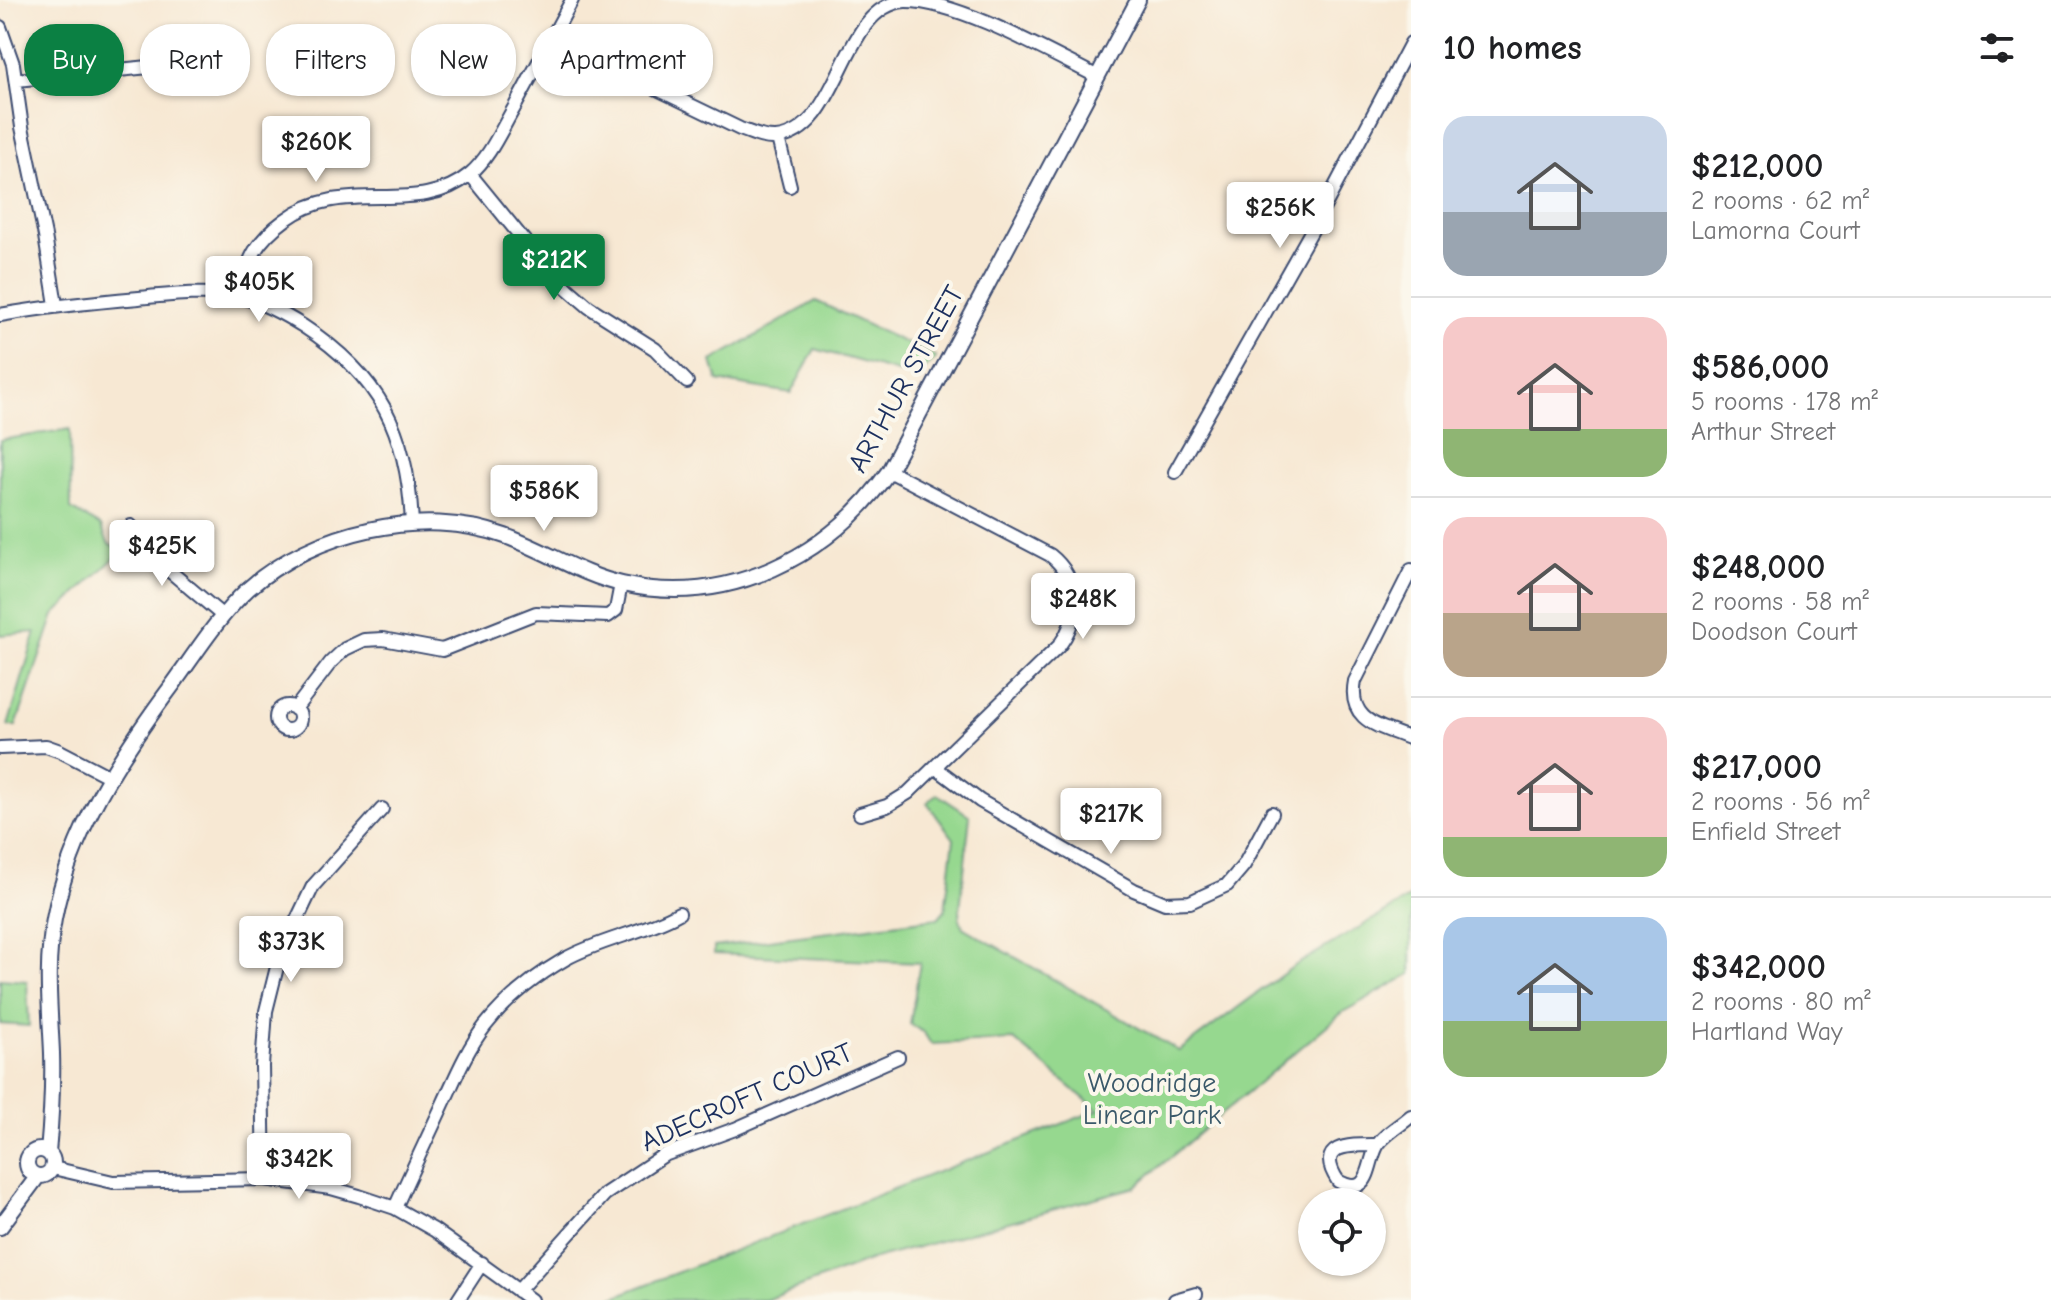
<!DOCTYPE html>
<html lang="en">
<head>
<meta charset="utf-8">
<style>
  :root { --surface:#fff; --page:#f6f6f6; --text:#202124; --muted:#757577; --line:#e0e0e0; --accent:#0b8043 }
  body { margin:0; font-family:"Comic Neue",sans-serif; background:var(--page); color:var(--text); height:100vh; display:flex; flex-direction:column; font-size:30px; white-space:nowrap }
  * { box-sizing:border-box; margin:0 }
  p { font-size:26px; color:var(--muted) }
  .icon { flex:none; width:44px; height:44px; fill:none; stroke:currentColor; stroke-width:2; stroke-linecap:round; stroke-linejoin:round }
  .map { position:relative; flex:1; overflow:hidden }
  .panel { display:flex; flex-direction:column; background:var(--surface); width:640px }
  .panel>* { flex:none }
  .banner { position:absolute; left:24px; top:24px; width:760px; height:72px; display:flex; gap:16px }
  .controls { position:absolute; left:1298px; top:1188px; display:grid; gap:16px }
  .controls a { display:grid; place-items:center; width:88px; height:88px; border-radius:50%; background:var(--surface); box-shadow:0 2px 6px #0004; font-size:40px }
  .price { position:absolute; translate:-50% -68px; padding:0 18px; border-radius:8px; background:#fff; color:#222; font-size:26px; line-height:52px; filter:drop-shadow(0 2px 4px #0008) }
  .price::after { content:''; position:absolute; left:50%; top:48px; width:24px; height:18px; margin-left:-12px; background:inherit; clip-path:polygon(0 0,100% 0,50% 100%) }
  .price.selected { background:var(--accent); color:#fff }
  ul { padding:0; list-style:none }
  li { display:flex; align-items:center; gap:24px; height:200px; padding:0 32px }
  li+li { border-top:2px solid var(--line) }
  li span { display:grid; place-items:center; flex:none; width:224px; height:160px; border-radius:24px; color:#555 }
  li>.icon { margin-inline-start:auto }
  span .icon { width:96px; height:96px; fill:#fffc; stroke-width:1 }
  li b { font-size:34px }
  h2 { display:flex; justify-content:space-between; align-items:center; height:96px; padding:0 32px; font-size:34px }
  .chip { padding:0 28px; border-radius:32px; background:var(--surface); box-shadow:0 2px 6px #0004; font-size:28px; line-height:72px }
  .chip.selected { background:var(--accent); color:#fff }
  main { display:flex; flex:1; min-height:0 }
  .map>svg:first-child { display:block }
</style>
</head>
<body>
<main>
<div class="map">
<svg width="1411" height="1300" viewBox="0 0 1411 1300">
  <rect width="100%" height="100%" fill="#fbf7ec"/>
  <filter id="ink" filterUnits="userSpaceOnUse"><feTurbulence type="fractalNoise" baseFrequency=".0125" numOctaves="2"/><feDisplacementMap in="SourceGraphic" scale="16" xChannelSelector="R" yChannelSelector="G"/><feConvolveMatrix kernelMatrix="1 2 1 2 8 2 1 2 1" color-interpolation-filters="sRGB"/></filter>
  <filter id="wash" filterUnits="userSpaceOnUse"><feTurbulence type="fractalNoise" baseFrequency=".006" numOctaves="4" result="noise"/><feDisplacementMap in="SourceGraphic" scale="32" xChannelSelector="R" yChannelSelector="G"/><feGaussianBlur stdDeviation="1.8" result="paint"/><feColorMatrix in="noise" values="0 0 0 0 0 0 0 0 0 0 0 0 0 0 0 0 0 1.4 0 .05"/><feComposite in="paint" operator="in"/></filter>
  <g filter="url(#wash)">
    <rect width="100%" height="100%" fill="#f7e8d3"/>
    <!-- green -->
    <path fill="#96d88f" stroke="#588476" stroke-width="2" d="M 816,301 L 936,357 L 935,360 L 915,377 L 815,349 L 791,393 L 718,381 L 712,361 Z
      M 70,429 L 71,509 L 101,526 L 108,543 L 122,551 L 54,615 L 16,726 L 8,726 L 36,632 L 0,635 L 0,440 Z
      M 937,794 L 970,816 L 959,918 L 964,928 L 1179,1051 L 1294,966 L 1411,897 L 1411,974 L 1343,1012 L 1135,1187 L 871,1260 L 766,1300 L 606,1300 L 1098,1110 L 1014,1040 L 931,1044 L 924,1033 L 910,1024 L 920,963 L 714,954 L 714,947 L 938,918 L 945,910 L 954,839 L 927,803 Z
      M 0,979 L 27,981 L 29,1026 L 0,1024 Z"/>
  </g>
  <g filter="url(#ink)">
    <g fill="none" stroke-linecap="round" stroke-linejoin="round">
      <defs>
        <path id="minor" d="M 0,27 L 13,64 L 22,127 L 45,236 L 56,305
          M 552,38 L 740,129 C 752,133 763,139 776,138 C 842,131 840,6 905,1 C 957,0 1050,53 1098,77
          M 16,80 L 149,67
          M 778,138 L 790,186
          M 470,174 L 553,276 L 589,307 L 655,349 L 687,382
          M 237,296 C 243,281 247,264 255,251 C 262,239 274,228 285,220 C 345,175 416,219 470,174 C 490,157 501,130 514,108 C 533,72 553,36 572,0
          M 0,315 C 46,307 92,302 139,298 C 170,295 205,291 236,296 C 258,300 284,314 303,326 C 380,376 408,432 412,524
          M 1175,472 L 1312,230 L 1411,43
          M 131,526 L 166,568 L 223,616
          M 1411,570 L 1355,681 C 1347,722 1380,726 1411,739
          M276 718a12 12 0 1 1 24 0a12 12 0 1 1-24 0Z
          M 295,709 L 331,662 L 345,649 L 364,640 L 383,639 L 442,650 L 536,613 L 608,616 L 616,610 L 621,584
          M 0,748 L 46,746 L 60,751 L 110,777
          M 936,768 L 980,801 L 1134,890 L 1165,903 L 1190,902 L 1227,885 L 1244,865 L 1272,813
          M 860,814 L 887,806 L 908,793 L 1059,646 C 1081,617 1079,578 1050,555 L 889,471
          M 1377,1145 C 1352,1145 1313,1143 1338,1181 C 1371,1199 1367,1164 1377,1146 C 1383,1135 1401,1125 1411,1116
          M 53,1168 L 113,1182 L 264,1179 L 331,1188 L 359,1196 L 395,1208 L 434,1230 L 531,1300
          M 264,1179 L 262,1066 L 266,1011 L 280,955 L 313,886 L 382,809
          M 395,1208 C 411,1172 428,1137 444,1102 C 456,1076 467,1049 485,1026 C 507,998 534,977 565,959 C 601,939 643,933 679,913
          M 518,1291 L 605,1194 L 664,1155 L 735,1129 L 898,1057
          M 458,1300 L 482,1263
          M 1175,1300 L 1196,1294"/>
        <path id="tertiary" d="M27 1163a13 13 0 1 1 26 0a13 13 0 1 1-26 0Z
          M 48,1153 C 51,1120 53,1086 52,1053 C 50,1006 45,966 54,919 C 70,831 121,754 174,683 C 197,651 219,616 248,589 C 313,531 423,506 505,536 C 545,550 581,575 622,584 C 728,608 829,557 889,471 L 1138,0
          M 0,1227 L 38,1176"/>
      </defs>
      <!-- minor casing -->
      <use href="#minor" stroke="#3c4b70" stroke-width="16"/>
      <!-- tertiary casing -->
      <use href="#tertiary" stroke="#3c4b70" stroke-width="18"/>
      <!-- minor -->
      <use href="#minor" stroke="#fff" stroke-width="12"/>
      <!-- tertiary -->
      <use href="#tertiary" stroke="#fff" stroke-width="14"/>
    </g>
  </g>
  <g text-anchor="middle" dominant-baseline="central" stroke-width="8" stroke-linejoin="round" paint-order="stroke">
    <!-- street labels -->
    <g font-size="28" fill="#1b2f5e" stroke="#fbf7ec">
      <text transform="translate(906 379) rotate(-61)">ARTHUR STREET</text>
      <text transform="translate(747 1097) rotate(-24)">ADECROFT COURT</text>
    </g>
    <!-- park labels -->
    <g font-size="28" fill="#3a596a" stroke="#fbf7ec">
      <text x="1152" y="1083">Woodridge<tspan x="1152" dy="32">Linear Park</tspan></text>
    </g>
  </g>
</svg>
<div class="controls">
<a><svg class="icon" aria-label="locate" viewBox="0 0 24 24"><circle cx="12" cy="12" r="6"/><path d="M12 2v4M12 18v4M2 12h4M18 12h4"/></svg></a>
</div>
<b class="price" style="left:316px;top:184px">$260K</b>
<b class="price" style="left:1280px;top:250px">$256K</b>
<b class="price selected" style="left:554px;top:302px">$212K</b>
<b class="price" style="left:259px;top:324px">$405K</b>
<b class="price" style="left:544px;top:533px">$586K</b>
<b class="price" style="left:162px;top:588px">$425K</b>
<b class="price" style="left:1083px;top:641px">$248K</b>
<b class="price" style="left:1111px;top:856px">$217K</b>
<b class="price" style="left:291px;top:984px">$373K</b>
<b class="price" style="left:299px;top:1201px">$342K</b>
<div class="banner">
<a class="chip selected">Buy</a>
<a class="chip">Rent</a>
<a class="chip">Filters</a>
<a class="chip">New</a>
<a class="chip">Apartment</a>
</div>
</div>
<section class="panel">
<h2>10 homes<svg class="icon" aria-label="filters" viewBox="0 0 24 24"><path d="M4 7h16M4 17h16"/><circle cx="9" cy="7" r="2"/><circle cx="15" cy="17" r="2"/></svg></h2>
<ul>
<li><span style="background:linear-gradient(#c9d6e8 60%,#9aa5b1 0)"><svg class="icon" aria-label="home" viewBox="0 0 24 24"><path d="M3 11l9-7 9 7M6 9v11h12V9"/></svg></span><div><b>$212,000</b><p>2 rooms · 62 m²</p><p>Lamorna Court</p></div></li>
<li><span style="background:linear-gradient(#f6c9c9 70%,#8fb573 0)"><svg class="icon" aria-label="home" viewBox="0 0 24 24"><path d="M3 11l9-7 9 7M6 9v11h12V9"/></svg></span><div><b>$586,000</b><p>5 rooms · 178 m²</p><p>Arthur Street</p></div></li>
<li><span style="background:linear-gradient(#f6c9c9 60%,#b9a48a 0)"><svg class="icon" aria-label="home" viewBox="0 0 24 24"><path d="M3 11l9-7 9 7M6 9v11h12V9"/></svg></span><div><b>$248,000</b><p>2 rooms · 58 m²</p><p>Doodson Court</p></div></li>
<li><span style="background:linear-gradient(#f6c9c9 75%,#8fb573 0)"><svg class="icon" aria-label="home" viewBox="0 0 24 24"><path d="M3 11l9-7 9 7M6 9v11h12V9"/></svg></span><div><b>$217,000</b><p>2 rooms · 56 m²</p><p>Enfield Street</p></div></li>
<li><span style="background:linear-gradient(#a9c7e8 65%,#8fb573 0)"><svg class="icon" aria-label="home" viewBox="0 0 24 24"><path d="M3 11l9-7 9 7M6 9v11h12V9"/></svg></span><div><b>$342,000</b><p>2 rooms · 80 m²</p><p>Hartland Way</p></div></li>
</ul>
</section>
</main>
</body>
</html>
